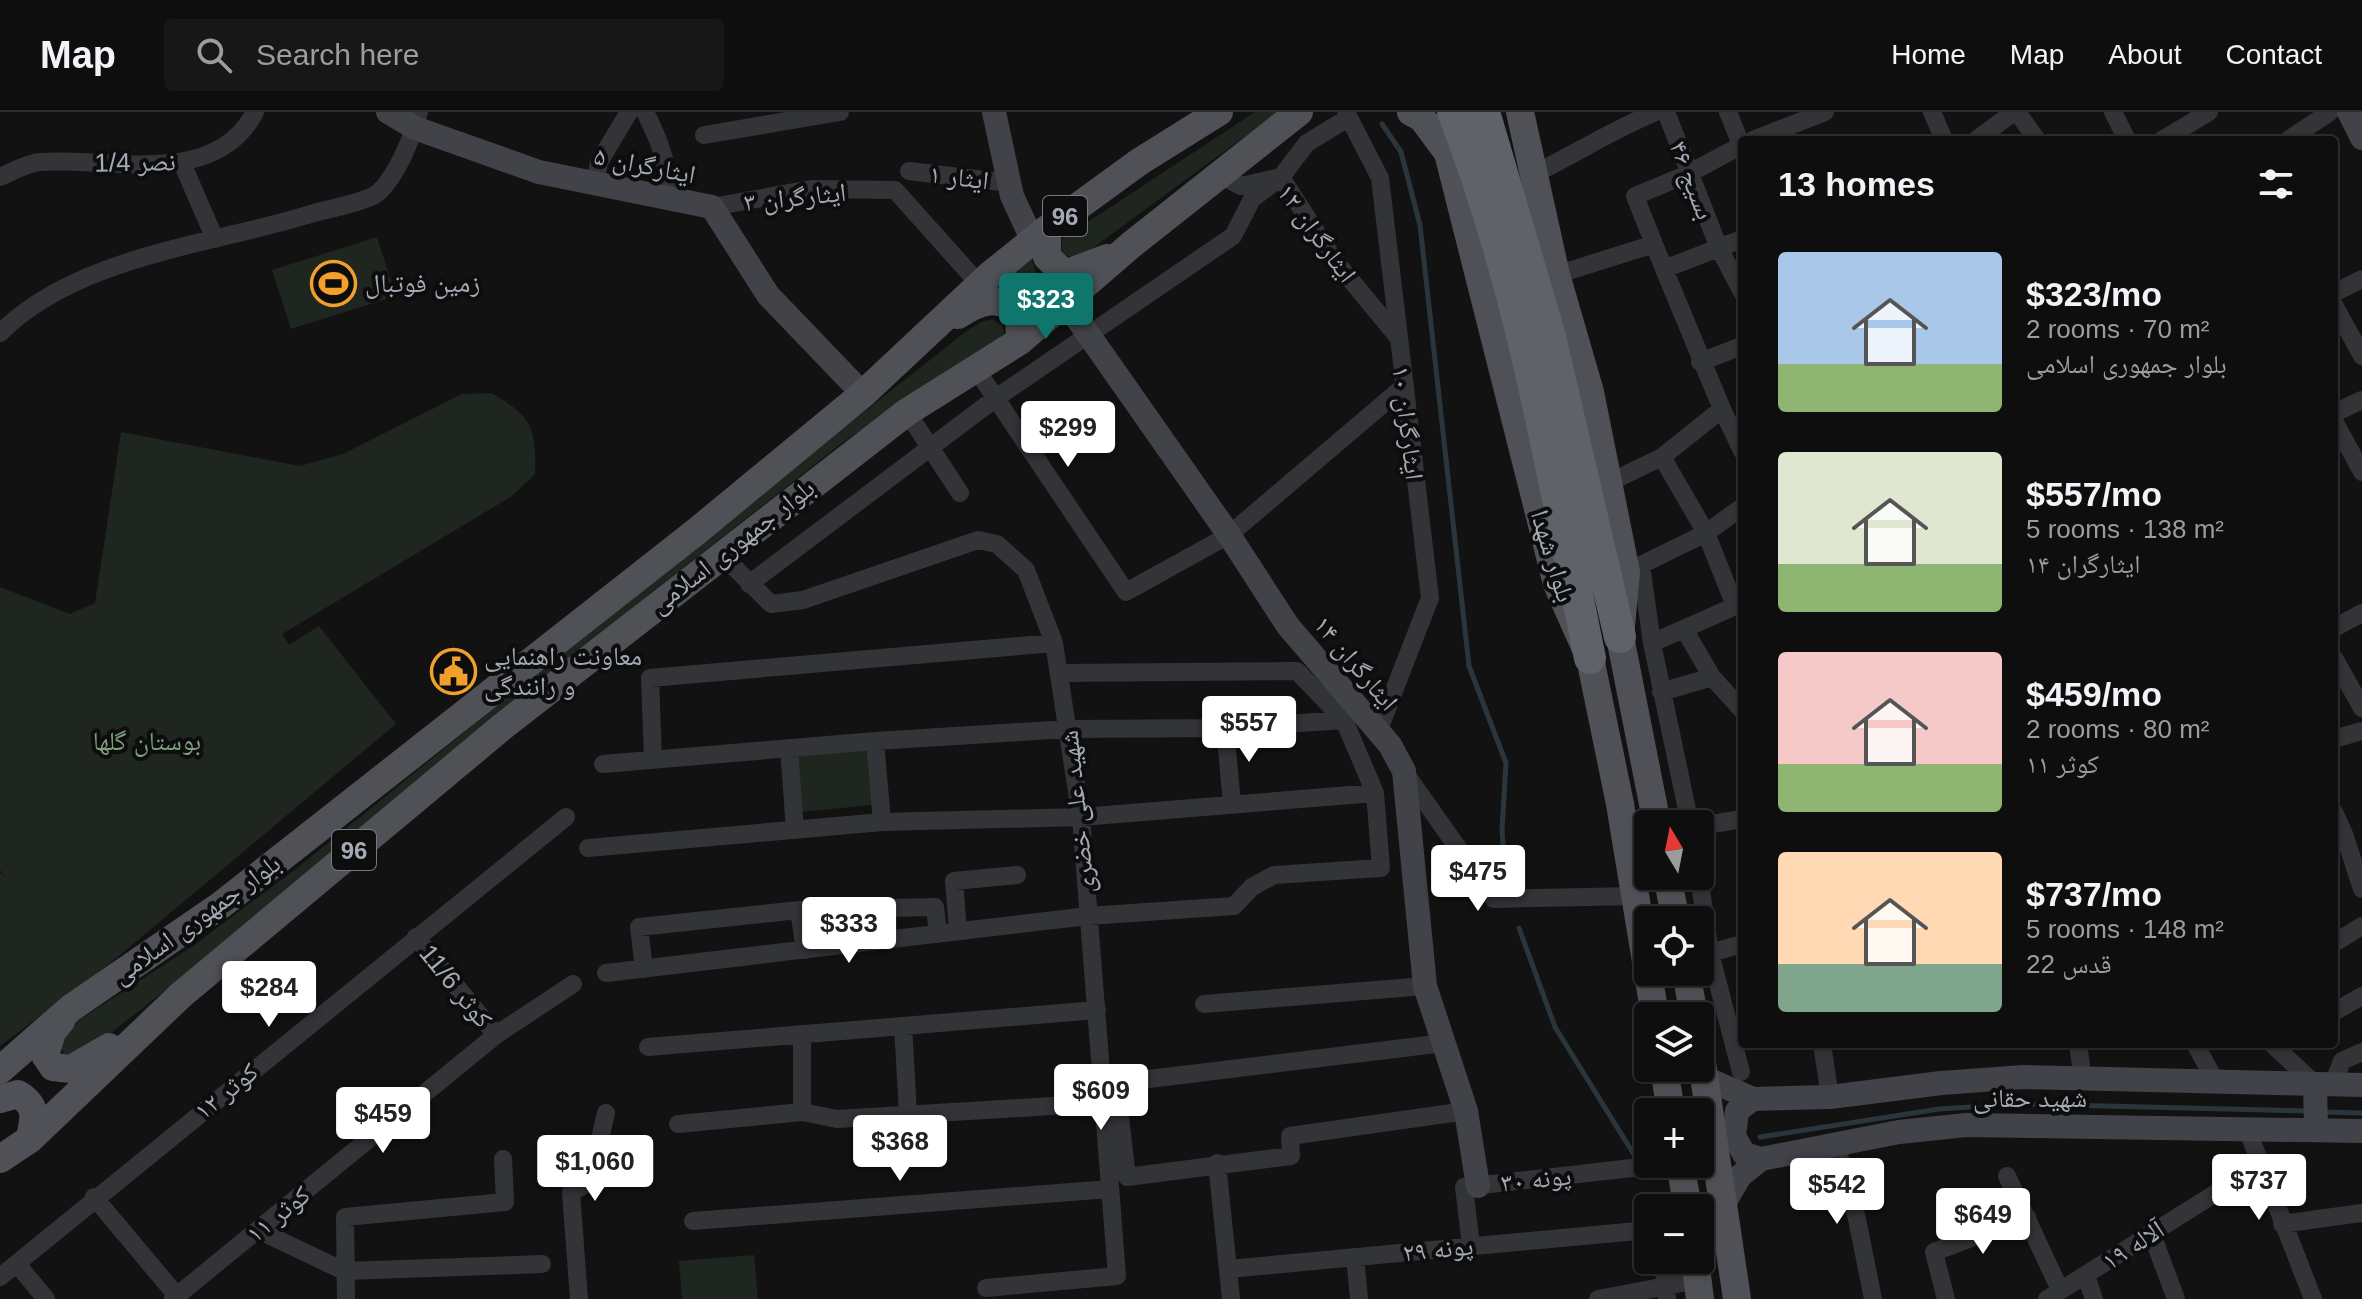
<!DOCTYPE html>
<html lang="en">
<head>
<meta charset="utf-8">
<style>
  :root { --surface:#0e0e0e; --page:#171717; --text:#f1f3f6; --muted:#9b9c9e; --line:#2e2e2e; --accent:#0f766e }
  body { margin:0; font-family:Helvetica,"Noto Naskh Arabic",sans-serif; background:var(--page); color:var(--text); height:100vh; display:flex; flex-direction:column; font-size:30px; white-space:nowrap }
  * { box-sizing:border-box; margin:0 }
  p { font-size:26px; color:var(--muted) }
  .icon { flex:none; width:44px; height:44px; fill:none; stroke:currentColor; stroke-width:2; stroke-linecap:round; stroke-linejoin:round }
  .map { position:relative; flex:1; overflow:hidden }
  .details { position:absolute; left:1738px; top:24px; width:600px; height:912px; display:flex; flex-direction:column; background:var(--surface); border-radius:8px; box-shadow:0 2px 6px #0004,0 0 0 2px var(--line) }
  .details>* { flex:none }
  .needle { width:52px; rotate:350deg }
  .buttons { position:absolute; left:1634px; top:698px; display:grid; gap:16px }
  .buttons a { display:grid; place-items:center; width:80px; height:80px; border-radius:8px; background:var(--surface); box-shadow:0 2px 6px #0004,0 0 0 2px var(--line); font-size:40px }
  .price { position:absolute; translate:-50% -68px; padding:0 18px; border-radius:8px; background:#fff; color:#222; font-size:26px; line-height:52px; filter:drop-shadow(0 2px 4px #0008) }
  .price::after { content:''; position:absolute; left:50%; top:48px; width:24px; height:18px; margin-left:-12px; background:inherit; clip-path:polygon(0 0,100% 0,50% 100%) }
  .price.active { background:var(--accent); color:#fff }
  ul { padding:0; list-style:none }
  li { display:flex; align-items:center; gap:24px; height:200px; padding:0 40px }
  li span { display:grid; place-items:center; flex:none; width:224px; height:160px; border-radius:8px; color:#555 }
  li>.icon { margin-inline-start:auto }
  span .icon { width:96px; height:96px; fill:#fffc; stroke-width:1 }
  li b { font-size:34px }
  h2 { display:flex; justify-content:space-between; align-items:center; height:96px; padding:0 40px; font-size:34px }
  header { display:flex; align-items:center; gap:48px; box-sizing:border-box; height:112px; padding:0 40px; background:var(--surface); border-bottom:2px solid var(--line) }
  header strong { font-size:38px }
  nav { display:flex; gap:44px; margin-inline-start:auto; font-size:28px }
  .search { width:560px; height:72px; background:var(--page); display:flex; align-items:center; gap:20px; box-sizing:border-box; padding:0 28px; border-radius:8px; color:var(--muted); font-size:30px }
  .map>svg:first-child { display:block }
</style>
</head>
<body>
<header>
<strong>Map</strong>
<div class="search"><svg class="icon" aria-label="search" viewBox="0 0 24 24"><circle cx="10" cy="10" r="6"/><path d="M15 15l6 6"/></svg>Search here</div>
<nav><a>Home</a><a>Map</a><a>About</a><a>Contact</a></nav>
</header>
<div class="map">
<svg width="2362" height="1187" viewBox="0 0 2362 1187">
  <rect width="100%" height="100%" fill="#121213"/>
  <!-- green -->
  <path fill="#1e261f" d="M 1255,0 L 1278,0 L 1075,149 L 1062,140 L 1062,127 Z
    M 377,125 L 396,184 L 291,217 L 272,158 Z
    M 1032,148 L 1037,164 L 1060,177 L 1029,209 L 983,181 Z
    M 993,207 L 1003,214 L 1004,226 L 846,328 L 641,489 L 228,829 L 84,942 L 64,942 L 57,931 L 67,916 L 190,836 L 301,753 L 669,454 L 964,221 L 981,210 Z
    M 491,281 C 531,303 537,316 535,362 L 512,384 L 282,522 L 289,533 L 319,514 L 396,612 L 102,858 L 0,934 L 0,760 L 6,766 L 0,758 L 0,475 L 70,502 L 95,491 L 121,320 L 300,354 L 343,342 L 462,282 Z
    M 868,637 L 873,693 L 800,700 L 795,644 Z
    M 754,1143 L 758,1187 L 682,1187 L 679,1149 Z"/>
  <g fill="none" stroke-linecap="round" stroke-linejoin="round">
    <!-- stream -->
    <path stroke="#2b363c" stroke-width="5" d="M 1382,12 L 1401,40 L 1420,113 L 1469,554 L 1506,651 L 1502,718 L 1506,771
      M 1519,816 L 1555,915 L 1638,1049
      M 2323,1000 L 2362,1001
      M 1760,1025 L 1939,997 L 2018,992 L 2309,999"/>
    <!-- street -->
    <path stroke="#333438" stroke-width="18" d="M 645,0 C 660,29 669,53 668,85
      M 1346,0 L 1380,66 L 1430,486 L 1378,620
      M 1666,0 L 1719,136 L 1742,180
      M 1728,0 L 1742,35
      M 1932,0 L 1944,28
      M 2017,0 L 2037,28
      M 2113,0 L 2127,28
      M 704,23 L 840,0
      M 1753,28 L 1825,0
      M 1976,28 L 2014,0
      M 2162,28 L 2209,0
      M 2288,28 L 2330,0
      M 182,51 L 215,127
      M 909,59 L 1010,71
      M 1536,61 C 1577,41 1614,17 1656,0
      M 1218,62 L 1241,74 L 1281,65 L 1335,149 L 1398,225
      M 0,65 C 12,60 27,51 40,50 C 110,45 215,77 255,0
      M 595,73 L 599,50 L 629,0
      M 712,95 L 811,77 L 895,78 L 980,173
      M 1654,132 L 1635,84 L 1688,62 L 1742,33
      M 1664,157 L 1722,297
      M 1556,163 L 1654,132 L 1664,157 L 1742,127
      M 2334,181 L 2362,167
      M 2334,193 L 2362,244
      M 0,221 C 79,143 212,133 314,101 C 329,97 368,89 378,81 C 398,62 412,26 419,0
      M 1700,250 L 1742,234
      M 976,257 L 1126,480 L 1229,423 L 1403,275
      M 907,300 L 960,381
      M 2334,301 L 2362,288
      M 2334,309 L 2362,360
      M 1662,345 L 1706,421 L 1735,494
      M 1608,371 L 1662,345 L 1722,297 L 1742,339
      M 721,442 L 771,492 L 803,488 L 978,428 L 997,432 L 1026,458 L 1054,531 L 1081,705 L 1117,1164 L 986,1176
      M 1641,453 L 1652,531 L 1690,712
      M 1633,457 L 1706,421 L 1742,395
      M 749,472 L 996,286 L 1233,124 L 1252,87 L 1281,65 L 1307,31 L 1348,6
      M 2334,516 L 2362,501
      M 1684,517 L 1712,565 L 1742,598
      M 1652,531 L 1742,491
      M 2334,546 L 2362,596
      M 1661,580 L 1712,565
      M 1225,616 L 1232,692
      M 2334,627 L 2362,619
      M 875,629 L 882,710
      M 789,636 L 795,718
      M 653,647 L 650,566 L 1054,531
      M 603,652 L 875,629 L 1068,617 L 1225,616 L 1344,608
      M 1405,661 L 1494,787 L 1635,784
      M 2334,700 L 2344,722 L 2336,728
      M 1700,714 L 1742,707
      M 2344,722 L 2362,777
      M 588,736 L 882,710 L 1081,705 L 1375,681
      M 1699,764 L 1710,841 L 1741,960
      M 799,798 L 805,838
      M 958,819 L 954,769 L 1017,763
      M 416,825 L 496,923
      M 2334,831 L 2362,814
      M 1710,841 L 1742,832
      M 644,857 L 639,815 L 799,798 L 935,795 L 938,822
      M 606,861 L 1088,804 L 1234,794 L 1252,775 L 1274,763 L 1381,756 L 1375,681 L 1344,608 L 1297,559 L 1059,561
      M 1204,892 L 1425,874
      M 2334,900 L 2362,884
      M 903,914 L 908,1002
      M 802,922 L 802,1000 L 837,1007 L 1102,991
      M 1444,931 L 1116,971 L 1127,1065 L 1291,1044 L 1290,1024 L 1466,999
      M 1822,932 L 1830,985
      M 2078,932 L 2083,967
      M 2195,932 L 2216,970
      M 2272,932 L 2315,972
      M 648,935 L 1097,898
      M 2333,972 L 2342,949 L 2362,940
      M 678,1012 L 802,1000
      M 2247,1017 L 2313,1187
      M 1836,1032 L 1857,1107 L 1873,1187
      M 1217,1051 L 1231,1187
      M 2007,1064 L 2060,1178
      M 94,1085 L 177,1184
      M 693,1109 L 1110,1077
      M 2282,1112 L 2362,1101
      M 258,1118 L 344,1159 L 542,1152
      M 2151,1120 L 2176,1187
      M 1471,1134 L 1464,1075 L 1667,1052
      M 1355,1145 L 1359,1187
      M 1663,1148 L 1667,1187
      M 17,1152 L 46,1187
      M 1228,1157 L 1648,1118
      M 2086,1163 L 2094,1187
      M 0,1165 L 566,705
      M 173,1187 L 496,923 L 573,872
      M 346,1187 L 345,1105 L 505,1090 L 503,1047
      M 579,1187 L 571,1080 L 590,1070 L 606,1001
      M 1598,1187 L 1698,1168
      M 1946,1187 L 1934,1140 L 2027,1105
      M 2047,1187 L 2243,1064 L 2258,1051"/>
    <!-- secondary -->
    <path stroke="#414348" stroke-width="24" d="M 388,0 L 415,16 L 539,60 L 712,95 L 768,183 L 863,282
      M 994,0 L 1012,84 L 1033,129
      M 2349,0 L 2362,26
      M 1067,192 L 1229,423 L 1288,514 L 1390,633 L 1404,659 L 1425,874 L 1466,999 L 1478,1074
      M 1705,966 L 1753,987 L 1830,985 L 1941,971 L 2024,965 L 2362,973
      M 2315,972 L 2316,1018
      M 1753,987 L 1737,999 L 1734,1024 L 1744,1042 L 1761,1047
      M 1723,1093 L 1740,1064 L 1761,1047 L 1899,1020 L 1966,1013 L 2362,1019"/>
    <!-- primary -->
    <path stroke="#4f5157" stroke-width="28" d="M 1411,0 L 1422,6 L 1448,41 L 1557,472 L 1590,546 L 1620,692 L 1655,904
      M 1520,0 L 1556,163 L 1590,280 L 1626,460 L 1620,525 L 1657,712
      M 1047,117 L 1047,145 L 1065,162 L 1107,146
      M 958,203 C 979,189 997,182 1019,200 L 1020,229
      M 1667,764 L 1676,808
      M 1686,860 L 1694,904
      M 61,909 L 52,920 L 45,943 L 53,955 L 71,957 L 109,935
      M 1700,937 L 1737,1187
      M 1664,956 L 1671,1000
      M 0,958 L 71,896 L 221,793 L 697,419 L 863,282 L 990,163 L 1047,117 L 1139,50 L 1219,0
      M 0,987 L 18,982 C 38,994 34,1005 30,1027
      M 0,1047 L 30,1027 L 181,883 L 502,615 L 907,300 L 1020,229 L 1131,133 L 1299,0
      M 1680,1052 L 1688,1096
      M 1695,1148 L 1700,1187"/>
    <!-- highway -->
    <path stroke="#5f6369" stroke-width="32" d="M 1453,0 C 1522,175 1552,363 1590,546
      M 1484,0 L 1549,221 L 1620,525"/>
  </g>
  <!-- icons -->
  <defs>
    <symbol id="stadium-ring" viewBox="-11 -11 22 22"><circle r="9.5" fill="#0d0d0e" stroke="#f29f2b" stroke-width="1.5"/><path d="M0-5a6.5 5 0 1 0 0 10a6.5 5 0 1 0 0-10ZM-3.5-1.8h7v3.6h-7Z" fill="#f29f2b"/></symbol>
    <symbol id="civic-ring" viewBox="-11 -11 22 22"><circle r="9.5" fill="#0d0d0e" stroke="#f29f2b" stroke-width="1.5"/><path d="M-.6-6.5H3V-4.5H.6V-3L4-1V1h2V6H-6V1h2V-1L-.6-3ZM-1.2 2.5V6h2.4V2.5Z" fill="#f29f2b"/></symbol>
  </defs>
  <g fill-rule="evenodd">
    <use href="#stadium-ring" x="308" y="146" width="51" height="51"/>
    <use href="#civic-ring" x="428" y="534" width="51" height="51"/>
  </g>
  <g text-anchor="middle" dominant-baseline="central" stroke-width="8" stroke-linejoin="round" paint-order="stroke">
    <!-- shield labels -->
    <g fill="#0d0d0e" stroke="#767b82" stroke-width="2">
      <rect x="1043" y="84" width="44" height="40" rx="6"/>
      <rect x="332" y="718" width="44" height="40" rx="6"/>
    </g>
    <g font-size="24" font-weight="bold" fill="#a3aab4">
      <text x="1065" y="104">96</text>
      <text x="354" y="738">96</text>
    </g>
    <!-- street labels -->
    <g font-size="26" fill="#a3aab4" stroke="#0d0d0e">
      <text transform="translate(135 50) rotate(-1)">نصر 1/4</text>
      <text transform="translate(645 53) rotate(11)">ایثارگران ۵</text>
      <text transform="translate(959 65) rotate(7)">ایثار ۱</text>
      <text transform="translate(1692 68) rotate(69)">بسیج ۴۶</text>
      <text transform="translate(795 85) rotate(-6)">ایثارگران ۳</text>
      <text transform="translate(1317 121) rotate(54)">ایثارگران ۱۲</text>
      <text transform="translate(1408 311) rotate(83)">ایثارگران ۱۰</text>
      <text transform="translate(732 434) rotate(-38)">بلوار جمهوری اسلامی</text>
      <text transform="translate(1553 444) rotate(73)">بلوار شهدا</text>
      <text transform="translate(1356 551) rotate(50)">ایثارگران ۱۴</text>
      <text transform="translate(1077 700) rotate(-96)">شهید علی خضری</text>
      <text transform="translate(196 807) rotate(-36)">بلوار جمهوری اسلامی</text>
      <text transform="translate(456 874) rotate(51)">کوثر 11/6</text>
      <text transform="translate(226 979) rotate(-39)">کوثر ۱۲</text>
      <text x="2030" y="986">شهید حقانی</text>
      <text transform="translate(1536 1067) rotate(-6)">پونه ۳۰</text>
      <text transform="translate(278 1102) rotate(-39)">کوثر ۱۱</text>
      <text transform="translate(2133 1133) rotate(-33)">آلاله ۱۹</text>
      <text transform="translate(1438 1137) rotate(-6)">پونه ۲۹</text>
    </g>
    <!-- poi labels -->
    <g font-size="26" fill="#a3aab4" stroke="#0d0d0e" text-anchor="start">
      <text x="365" y="171">زمین فوتبال</text>
      <text x="484" y="544">معاونت راهنمایی<tspan x="484" dy="30">و رانندگی</tspan></text>
    </g>
    <!-- park labels -->
    <g font-size="26" fill="#7ba07a" stroke="#0d0d0e">
      <text x="147" y="629">بوستان گلها</text>
    </g>
  </g>
</svg>
<div class="buttons">
<a><svg class="needle" viewBox="-14 -14 28 28"><path d="M0-13l5 13h-10z" fill="#e53935"/><path d="M0 13l5-13h-10z" fill="#9b9c9e"/></svg></a>
<a><svg class="icon" aria-label="locate" viewBox="0 0 24 24"><circle cx="12" cy="12" r="6"/><path d="M12 2v4M12 18v4M2 12h4M18 12h4"/></svg></a>
<a><svg class="icon" aria-label="layers" viewBox="0 0 24 24"><path d="M12 4l9 5-9 5-9-5zM3 14l9 5 9-5"/></svg></a>
<a>+</a>
<a>−</a>
</div>
<b class="price active" style="left:1046px;top:229px">$323</b>
<b class="price" style="left:1068px;top:357px">$299</b>
<b class="price" style="left:1249px;top:652px">$557</b>
<b class="price" style="left:1478px;top:801px">$475</b>
<b class="price" style="left:849px;top:853px">$333</b>
<b class="price" style="left:269px;top:917px">$284</b>
<b class="price" style="left:1101px;top:1020px">$609</b>
<b class="price" style="left:383px;top:1043px">$459</b>
<b class="price" style="left:900px;top:1071px">$368</b>
<b class="price" style="left:595px;top:1091px">$1,060</b>
<b class="price" style="left:2259px;top:1110px">$737</b>
<b class="price" style="left:1837px;top:1114px">$542</b>
<b class="price" style="left:1983px;top:1144px">$649</b>
<section class="details">
<h2>13 homes<svg class="icon" aria-label="filters" viewBox="0 0 24 24"><path d="M4 7h16M4 17h16"/><circle cx="9" cy="7" r="2"/><circle cx="15" cy="17" r="2"/></svg></h2>
<ul>
<li><span style="background:linear-gradient(#a9c7e8 70%,#8fb573 0)"><svg class="icon" aria-label="home" viewBox="0 0 24 24"><path d="M3 11l9-7 9 7M6 9v11h12V9"/></svg></span><div><b>$323/mo</b><p>2 rooms · 70 m²</p><p>بلوار جمهوری اسلامی</p></div></li>
<li><span style="background:linear-gradient(#dfe7d0 70%,#8fb573 0)"><svg class="icon" aria-label="home" viewBox="0 0 24 24"><path d="M3 11l9-7 9 7M6 9v11h12V9"/></svg></span><div><b>$557/mo</b><p>5 rooms · 138 m²</p><p>ایثارگران ۱۴</p></div></li>
<li><span style="background:linear-gradient(#f6c9c9 70%,#8fb573 0)"><svg class="icon" aria-label="home" viewBox="0 0 24 24"><path d="M3 11l9-7 9 7M6 9v11h12V9"/></svg></span><div><b>$459/mo</b><p>2 rooms · 80 m²</p><p>کوثر ۱۱</p></div></li>
<li><span style="background:linear-gradient(#ffd9b3 70%,#7fa58c 0)"><svg class="icon" aria-label="home" viewBox="0 0 24 24"><path d="M3 11l9-7 9 7M6 9v11h12V9"/></svg></span><div><b>$737/mo</b><p>5 rooms · 148 m²</p><p>قدس 22</p></div></li>
</ul>
</section>
</div>
</body>
</html>
